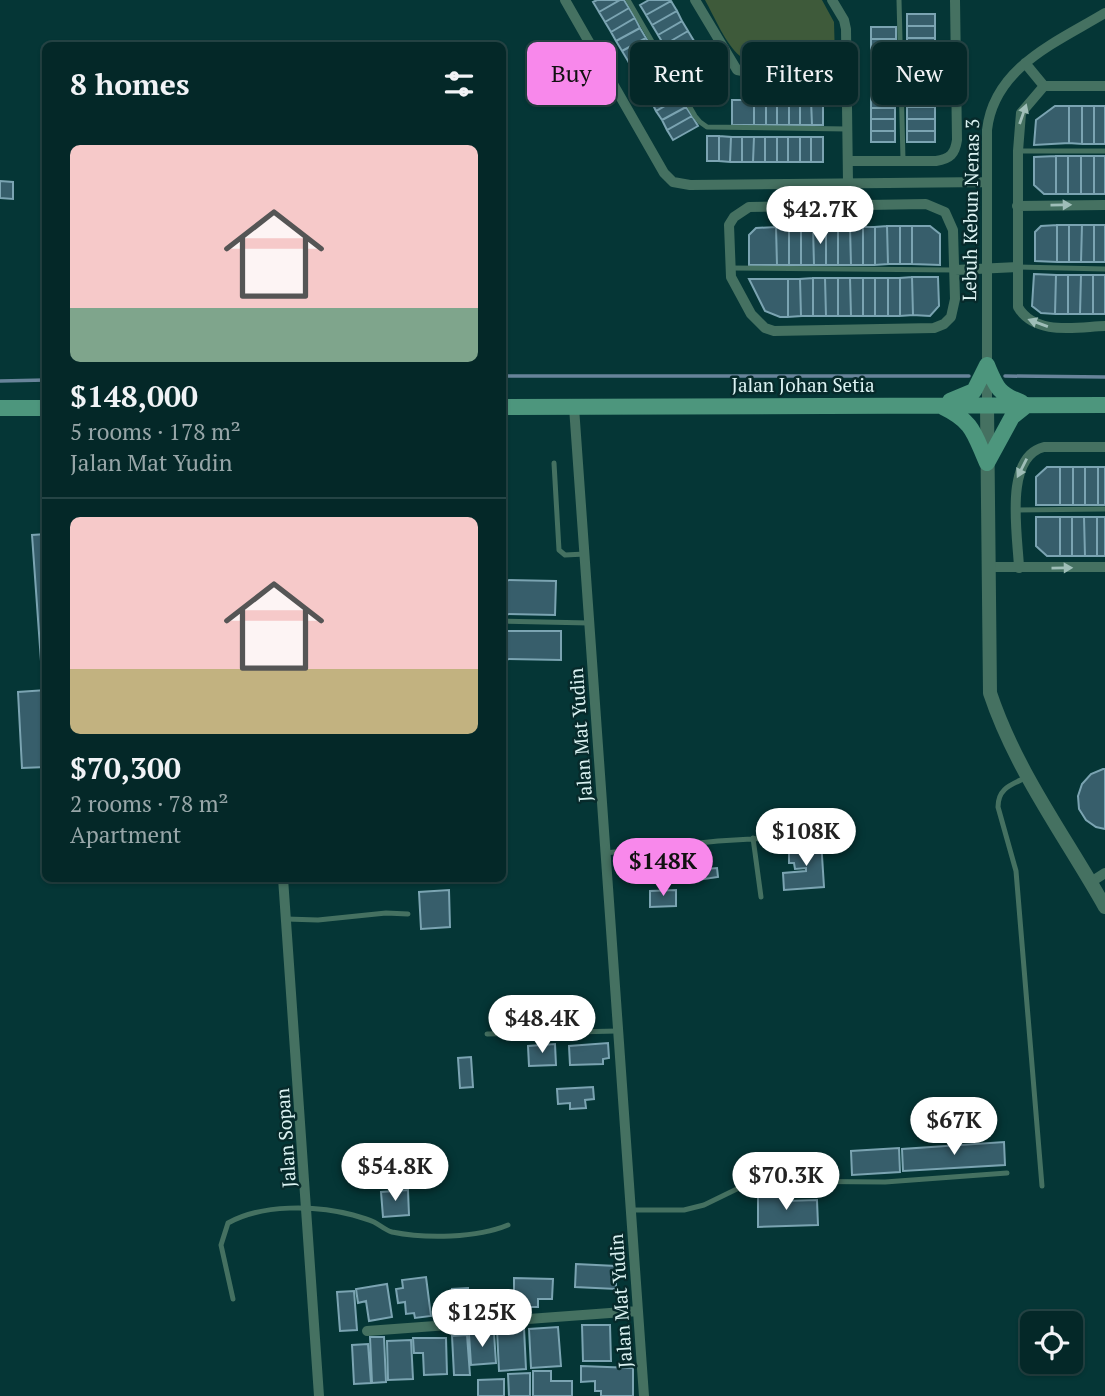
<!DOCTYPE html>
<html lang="en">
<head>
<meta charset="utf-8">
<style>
  :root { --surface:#042828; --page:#0d3030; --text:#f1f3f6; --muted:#97a6a8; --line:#254445; --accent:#f888eb }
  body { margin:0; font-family:"PT Serif",serif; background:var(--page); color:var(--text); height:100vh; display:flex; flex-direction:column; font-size:26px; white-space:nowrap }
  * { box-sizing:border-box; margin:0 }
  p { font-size:23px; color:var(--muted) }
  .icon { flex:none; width:38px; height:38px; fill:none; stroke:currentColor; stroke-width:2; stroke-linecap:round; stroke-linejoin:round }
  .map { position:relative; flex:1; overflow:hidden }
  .drawer { position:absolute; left:42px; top:42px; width:464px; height:840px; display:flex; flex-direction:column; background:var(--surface); border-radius:10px; box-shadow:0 2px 5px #0004,0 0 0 2px var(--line) }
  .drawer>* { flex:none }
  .hud { position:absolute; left:527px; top:42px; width:472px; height:63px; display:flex; gap:14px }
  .fabs { position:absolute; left:1020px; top:1311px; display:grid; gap:14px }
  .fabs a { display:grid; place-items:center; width:63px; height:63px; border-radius:10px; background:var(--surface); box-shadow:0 2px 5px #0004,0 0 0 2px var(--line); font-size:35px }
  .price { position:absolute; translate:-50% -60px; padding:0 16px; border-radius:24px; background:#fff; color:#222; font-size:23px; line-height:46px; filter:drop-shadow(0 2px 4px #0008) }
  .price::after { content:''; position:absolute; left:50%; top:42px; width:21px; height:16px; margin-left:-10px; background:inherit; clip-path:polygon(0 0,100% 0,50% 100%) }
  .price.on { background:var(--accent); color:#111 }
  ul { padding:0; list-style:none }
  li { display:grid; align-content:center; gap:14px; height:371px; padding:0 28px }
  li+li { border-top:2px solid var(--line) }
  li span { display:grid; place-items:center; height:217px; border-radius:10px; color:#555 }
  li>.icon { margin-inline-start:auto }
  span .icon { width:126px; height:126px; fill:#fffc; stroke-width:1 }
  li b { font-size:30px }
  h2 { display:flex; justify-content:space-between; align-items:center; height:84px; padding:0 28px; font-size:30px }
  .tag { padding:0 24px; border-radius:10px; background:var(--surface); box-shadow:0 2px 5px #0004,0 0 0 2px var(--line); font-size:24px; line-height:63px }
  .tag.on { background:var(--accent); color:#111 }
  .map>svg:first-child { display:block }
</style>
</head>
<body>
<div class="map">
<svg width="1105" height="1396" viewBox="0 0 1105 1396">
  <rect width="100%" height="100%" fill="#053636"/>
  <!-- green -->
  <path fill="#3e5a3a" d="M 705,0 L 822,0 L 834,22 L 835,59 L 828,64 C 806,64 757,70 740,56 C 726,45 714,16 705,0 Z"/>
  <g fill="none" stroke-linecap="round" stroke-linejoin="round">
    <!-- stream -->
    <path stroke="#68849a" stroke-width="3.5" d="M 502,376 L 969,376
      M 1005,376 L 1105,377
      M 0,381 L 46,380"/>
  </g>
  <!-- building -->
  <path fill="#375e6b" stroke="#7ba4b2" stroke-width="2" d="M 597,0 L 620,0 L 599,12 L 593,2 Z
    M 620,0 L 624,0 L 629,8 L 605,22 L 599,12 Z
    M 649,0 L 670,0 L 671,1 L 646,15 L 640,5 Z
    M 671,1 L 677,11 L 652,25 L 646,15 Z
    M 629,8 L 635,18 L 611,32 L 605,22 Z
    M 677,11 L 682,21 L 658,35 L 652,25 Z
    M 907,14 L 935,14 L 935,26 L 907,26 Z
    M 635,18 L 640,28 L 616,41 L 611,32 Z
    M 682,21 L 688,31 L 664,45 L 658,35 Z
    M 907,26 L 935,26 L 935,38 L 907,38 Z
    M 871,27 L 896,27 L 896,39 L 871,39 Z
    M 640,28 L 646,38 L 622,51 L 616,41 Z
    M 688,31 L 694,41 L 670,55 L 664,45 Z
    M 646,38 L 652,47 L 628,61 L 622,51 Z
    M 907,38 L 935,38 L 935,49 L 907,49 Z
    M 871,39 L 896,39 L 896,50 L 871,50 Z
    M 694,41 L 700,51 L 675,65 L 670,55 Z
    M 652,47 L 658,57 L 633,71 L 628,61 Z
    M 907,49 L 935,49 L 935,61 L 907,61 Z
    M 871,50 L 896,50 L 896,62 L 871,62 Z
    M 700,51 L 706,61 L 681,75 L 675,65 Z
    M 658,57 L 663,67 L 639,81 L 633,71 Z
    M 706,61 L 711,71 L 687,85 L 681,75 Z
    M 907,61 L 935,61 L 935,73 L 907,73 Z
    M 871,62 L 896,62 L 895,73 L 871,73 Z
    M 663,67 L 669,77 L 645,91 L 639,81 Z
    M 711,71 L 717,81 L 693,95 L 687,85 Z
    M 871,73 L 895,73 L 895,85 L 871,85 Z
    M 907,73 L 935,73 L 935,84 L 907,84 Z
    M 669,77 L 675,87 L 651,101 L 645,91 Z
    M 717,81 L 723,91 L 699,105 L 693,95 Z
    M 907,84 L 935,84 L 935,96 L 907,96 Z
    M 871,85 L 895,85 L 895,96 L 871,96 Z
    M 675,87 L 680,97 L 656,111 L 651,101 Z
    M 871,96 L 895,96 L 895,108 L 871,108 Z
    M 907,96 L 935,96 L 935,107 L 907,107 Z
    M 680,97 L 686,107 L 662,120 L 656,111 Z
    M 732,100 L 754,100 L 754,125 L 732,125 Z
    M 754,100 L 766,100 L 766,125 L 754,125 Z
    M 766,100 L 777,100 L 777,125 L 766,125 Z
    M 777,100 L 789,100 L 789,125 L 777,125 Z
    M 789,100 L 800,100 L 800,125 L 789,125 Z
    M 800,100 L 811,100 L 812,125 L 800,125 Z
    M 811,100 L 823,100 L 823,125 L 812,125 Z
    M 1055,106 L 1069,106 L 1069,143 L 1034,145 L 1036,120 Z
    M 1069,106 L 1082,106 L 1082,144 L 1069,143 Z
    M 1082,106 L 1094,106 L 1094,144 L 1082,144 Z
    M 1094,106 L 1105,106 L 1105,144 L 1094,144 Z
    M 686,107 L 692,116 L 667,130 L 662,120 Z
    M 907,107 L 935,107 L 935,119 L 907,119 Z
    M 871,108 L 895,108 L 895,119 L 871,119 Z
    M 692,116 L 698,126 L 673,140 L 667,130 Z
    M 871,119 L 895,119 L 895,131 L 871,131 Z
    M 907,119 L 935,119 L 935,131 L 907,131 Z
    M 871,131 L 895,131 L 895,142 L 871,142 Z
    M 907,131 L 935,131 L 935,142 L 907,142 Z
    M 707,136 L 719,136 L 719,161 L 707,161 Z
    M 719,136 L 731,137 L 730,162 L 719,161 Z
    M 731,137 L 742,137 L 742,162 L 730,162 Z
    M 742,137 L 754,137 L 753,162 L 742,162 Z
    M 754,137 L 765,137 L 765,162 L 753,162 Z
    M 765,137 L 777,137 L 777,162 L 765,162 Z
    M 777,137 L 788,137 L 788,162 L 777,162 Z
    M 788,137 L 800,137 L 800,162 L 788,162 Z
    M 800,137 L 811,137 L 811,162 L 800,162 Z
    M 811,137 L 823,137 L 823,162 L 811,162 Z
    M 1056,156 L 1056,194 L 1044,194 L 1034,185 L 1034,157 Z
    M 1056,156 L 1068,156 L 1068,194 L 1056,194 Z
    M 1068,156 L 1081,156 L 1081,194 L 1068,194 Z
    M 1081,156 L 1094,156 L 1094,194 L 1081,194 Z
    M 1094,156 L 1105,156 L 1105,194 L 1094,194 Z
    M 0,181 L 13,182 L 13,199 L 0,198 Z
    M 1057,225 L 1057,262 L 1035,261 L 1035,232 L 1041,226 Z
    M 1057,225 L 1069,225 L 1069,262 L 1057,262 Z
    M 1069,225 L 1082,225 L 1081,262 L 1069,262 Z
    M 1082,225 L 1094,225 L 1094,262 L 1081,262 Z
    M 1094,225 L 1105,225 L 1105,262 L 1094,262 Z
    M 887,226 L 900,226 L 900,264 L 888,264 Z
    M 887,226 L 888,264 L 875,265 L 875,227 Z
    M 900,226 L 912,226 L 912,264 L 900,264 Z
    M 912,226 L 930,226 L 940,234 L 940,265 L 912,264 Z
    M 776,227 L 777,265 L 749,265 L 749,235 L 756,228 Z
    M 776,227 L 789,227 L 789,265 L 777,265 Z
    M 789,227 L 801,227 L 801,265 L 789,265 Z
    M 801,227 L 813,227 L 814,265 L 801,265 Z
    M 813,227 L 826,227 L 826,265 L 814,265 Z
    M 826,227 L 838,227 L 838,265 L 826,265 Z
    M 838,227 L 850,227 L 851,265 L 838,265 Z
    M 850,227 L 863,227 L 863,265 L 851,265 Z
    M 863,227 L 875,227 L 875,265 L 863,265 Z
    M 1034,274 L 1056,275 L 1055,314 L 1041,313 L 1032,306 Z
    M 1056,275 L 1068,275 L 1068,314 L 1055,314 Z
    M 1068,275 L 1081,275 L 1080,314 L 1068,314 Z
    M 1081,275 L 1093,275 L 1093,314 L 1080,314 Z
    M 1093,275 L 1105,275 L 1105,314 L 1093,314 Z
    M 912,277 L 938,277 L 939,306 L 930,316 L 913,315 Z
    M 912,277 L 913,315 L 900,316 L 900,278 Z
    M 813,278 L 825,278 L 826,316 L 813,316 Z
    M 813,278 L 813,316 L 801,316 L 800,279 Z
    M 825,278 L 838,278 L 838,316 L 826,316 Z
    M 838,278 L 850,278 L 851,316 L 838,316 Z
    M 850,278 L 863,278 L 863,316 L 851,316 Z
    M 863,278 L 875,278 L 875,316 L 863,316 Z
    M 875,278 L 888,278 L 888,316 L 875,316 Z
    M 888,278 L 900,278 L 900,316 L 888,316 Z
    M 749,279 L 788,279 L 788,317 L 780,317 L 765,311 Z
    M 788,279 L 800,279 L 801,316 L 788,317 Z
    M 1047,467 L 1060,467 L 1060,505 L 1036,505 L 1036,477 Z
    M 1060,467 L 1073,467 L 1073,505 L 1060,505 Z
    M 1073,467 L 1085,467 L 1085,505 L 1073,505 Z
    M 1085,467 L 1098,467 L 1098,505 L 1085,505 Z
    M 1098,467 L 1105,467 L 1105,505 L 1098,505 Z
    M 1036,517 L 1060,517 L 1060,556 L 1047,556 L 1036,546 Z
    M 1060,517 L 1072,517 L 1072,556 L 1060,556 Z
    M 1072,517 L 1084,517 L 1085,556 L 1072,556 Z
    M 1084,517 L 1097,517 L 1097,556 L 1085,556 Z
    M 1097,517 L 1105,517 L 1105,556 L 1097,556 Z
    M 46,534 L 46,675 L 42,675 L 32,535 Z
    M 502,580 L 556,581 L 555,615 L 502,614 Z
    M 502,631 L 561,631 L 561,660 L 502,659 Z
    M 46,690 L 46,767 L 22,768 L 18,692 Z
    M 1103,769 L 1105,769 L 1105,829 L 1096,827 L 1086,820 L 1079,809 L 1078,796 L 1082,784 L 1091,774 Z
    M 821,840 L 824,887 L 784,890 L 783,873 L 806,871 L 806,868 L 795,869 L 794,863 L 789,863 L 789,851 L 805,850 L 804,841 Z
    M 705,861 L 706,869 L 717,868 L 718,877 L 683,882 L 681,864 Z
    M 449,890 L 450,927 L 421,929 L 419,892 Z
    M 676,890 L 676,906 L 650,907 L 650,891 Z
    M 608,1043 L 609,1058 L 603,1059 L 603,1064 L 570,1065 L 569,1046 Z
    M 555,1044 L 556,1065 L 529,1066 L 528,1046 Z
    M 471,1057 L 473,1087 L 460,1088 L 458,1058 Z
    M 593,1087 L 594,1099 L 585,1100 L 586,1108 L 570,1109 L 570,1103 L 558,1104 L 557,1089 Z
    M 1004,1142 L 1005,1165 L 903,1171 L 902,1149 Z
    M 899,1148 L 900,1172 L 852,1175 L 851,1151 Z
    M 408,1190 L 409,1215 L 383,1217 L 381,1192 Z
    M 758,1195 L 784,1195 L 785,1201 L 817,1200 L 818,1225 L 758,1227 Z
    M 576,1264 L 616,1266 L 616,1289 L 575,1287 Z
    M 426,1277 L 431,1316 L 415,1318 L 414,1313 L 406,1314 L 405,1302 L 398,1303 L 396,1289 L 403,1288 L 402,1280 Z
    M 514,1278 L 553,1279 L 552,1299 L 538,1299 L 538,1307 L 523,1307 L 523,1298 L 514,1298 Z
    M 387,1284 L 392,1317 L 369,1321 L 366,1301 L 358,1303 L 356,1289 Z
    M 468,1288 L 468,1316 L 453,1316 L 452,1289 Z
    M 354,1291 L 357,1330 L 340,1331 L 337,1292 Z
    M 582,1325 L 610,1325 L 611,1361 L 583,1361 Z
    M 558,1327 L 561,1366 L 531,1368 L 529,1329 Z
    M 524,1328 L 526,1369 L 499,1371 L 497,1330 Z
    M 494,1333 L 496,1363 L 471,1365 L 469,1334 Z
    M 467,1335 L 470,1375 L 454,1375 L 452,1336 Z
    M 370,1337 L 384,1337 L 386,1382 L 372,1383 Z
    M 413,1338 L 446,1338 L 447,1374 L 424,1375 L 423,1353 L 414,1353 Z
    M 411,1340 L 413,1379 L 388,1380 L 387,1341 Z
    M 368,1344 L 371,1383 L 354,1384 L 352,1345 Z
    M 581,1366 L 633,1368 L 633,1396 L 601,1396 L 601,1391 L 595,1391 L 595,1381 L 581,1382 Z
    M 533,1371 L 551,1371 L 551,1381 L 572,1381 L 572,1396 L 533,1396 Z
    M 530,1373 L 530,1396 L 509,1396 L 508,1374 Z
    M 504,1379 L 504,1396 L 478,1396 L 478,1380 Z"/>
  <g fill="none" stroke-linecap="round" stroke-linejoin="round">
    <!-- service -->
    <path stroke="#457161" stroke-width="5" d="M 628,0 L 695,116 L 700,122 L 707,127 L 847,129
      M 899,0 L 903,159
      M 1018,151 L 1105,151
      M 1018,267 L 1105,269
      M 730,268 L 954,270
      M 554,463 L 559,550 L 565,555 L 585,554
      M 1017,510 L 1105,509
      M 502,621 L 589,623
      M 1027,777 C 1011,785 998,788 998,807 L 1016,871 L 1042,1186
      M 753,838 L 761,897
      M 605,853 L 718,841 L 821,835
      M 286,919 L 318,920 L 386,913 L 408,914
      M 487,1034 L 617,1031
      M 631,1210 L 684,1210 L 704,1205 L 743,1186 L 764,1181 L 885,1182 L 1007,1173
      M 233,1299 L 221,1245 L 228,1223 C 262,1204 316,1205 353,1215 C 360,1217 367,1219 374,1222 C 380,1225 385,1230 392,1232 C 426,1239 477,1238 508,1225"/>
    <!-- minor -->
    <path stroke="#457161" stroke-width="10" d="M 565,0 L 664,173 L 673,182 L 690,185 L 987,182
      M 695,0 L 737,70 L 753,73 L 847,73
      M 832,0 L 844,20 L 846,29 L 848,183
      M 1025,63 L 1044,86
      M 1105,86 L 1044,86 L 1021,113 L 1018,151 L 1018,307 C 1035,336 1076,327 1105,326
      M 848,161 L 936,161 C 950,159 955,154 957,140 L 955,0
      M 926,204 L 945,212 L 953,230 L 955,299 L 951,317 L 944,324 L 934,328 L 774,331 L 765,328 L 751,314 L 731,277 L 729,225 L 734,217 L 749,207 Z
      M 1017,206 L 1105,205
      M 955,270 L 1018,267
      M 987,405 L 987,130 C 994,67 1057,42 1105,13
      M 574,407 L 644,1396
      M 987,567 L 1105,567
      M 1019,568 C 1018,537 1003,457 1044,447 L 1105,447
      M 283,878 L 319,1396
      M 1091,882 L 1105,873
      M 367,1331 L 637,1311"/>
    <!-- tertiary -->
    <path stroke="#457161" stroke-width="14" d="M 987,405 L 990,693 C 1016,771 1065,836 1105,907"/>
    <!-- secondary -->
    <path stroke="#4d967d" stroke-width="16" d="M 987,365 C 996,386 998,394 1021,402
      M 950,401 L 974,391 L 987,365
      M 502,407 L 1105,405
      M 943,407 C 974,422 974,434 987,463
      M 0,408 L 46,408
      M 987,463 L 1012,417 L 1027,405"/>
  </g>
  <!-- one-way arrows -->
  <defs><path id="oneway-solid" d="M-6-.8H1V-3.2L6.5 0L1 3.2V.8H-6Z" transform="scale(1.75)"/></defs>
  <g fill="#9fbeb8">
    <use href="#oneway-solid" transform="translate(1023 114) rotate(-71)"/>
    <use href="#oneway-solid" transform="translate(1061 205) rotate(-1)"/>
    <use href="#oneway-solid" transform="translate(1038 323) rotate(-160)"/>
    <use href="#oneway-solid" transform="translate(1022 468) rotate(117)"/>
    <use href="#oneway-solid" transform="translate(1062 568) rotate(-1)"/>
  </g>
  <g text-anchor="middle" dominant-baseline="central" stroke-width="5" stroke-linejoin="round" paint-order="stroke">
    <!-- street labels -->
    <g font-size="19" fill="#dbf2f2" stroke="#072a2b">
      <text transform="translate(970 210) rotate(-89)">Lebuh Kebun Nenas 3</text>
      <text x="803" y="384">Jalan Johan Setia</text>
      <text transform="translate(580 735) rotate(-94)">Jalan Mat Yudin</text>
      <text transform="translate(285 1138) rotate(-94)">Jalan Sopan</text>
      <text transform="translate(620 1301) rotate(-94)">Jalan Mat Yudin</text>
    </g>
  </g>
</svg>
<div class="fabs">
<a><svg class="icon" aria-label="locate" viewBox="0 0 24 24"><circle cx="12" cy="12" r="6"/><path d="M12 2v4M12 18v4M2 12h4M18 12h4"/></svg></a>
</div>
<b class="price" style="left:820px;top:246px">$42.7K</b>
<b class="price" style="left:806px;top:868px">$108K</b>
<b class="price on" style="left:663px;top:898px">$148K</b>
<b class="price" style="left:542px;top:1055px">$48.4K</b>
<b class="price" style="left:954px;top:1157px">$67K</b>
<b class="price" style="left:395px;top:1203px">$54.8K</b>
<b class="price" style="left:786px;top:1212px">$70.3K</b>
<b class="price" style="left:482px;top:1349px">$125K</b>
<div class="hud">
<a class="tag on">Buy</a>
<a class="tag">Rent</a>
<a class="tag">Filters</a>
<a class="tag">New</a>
</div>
<section class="drawer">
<h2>8 homes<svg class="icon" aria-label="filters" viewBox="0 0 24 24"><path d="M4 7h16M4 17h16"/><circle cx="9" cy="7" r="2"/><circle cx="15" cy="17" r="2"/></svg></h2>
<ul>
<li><span style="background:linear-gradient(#f6c9c9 75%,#7fa58c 0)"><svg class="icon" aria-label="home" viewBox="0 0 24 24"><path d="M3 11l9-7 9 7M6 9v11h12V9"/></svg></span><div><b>$148,000</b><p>5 rooms · 178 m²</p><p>Jalan Mat Yudin</p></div></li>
<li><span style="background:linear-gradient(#f6c9c9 70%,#c2b280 0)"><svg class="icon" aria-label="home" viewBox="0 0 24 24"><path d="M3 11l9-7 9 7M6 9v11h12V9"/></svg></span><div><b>$70,300</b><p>2 rooms · 78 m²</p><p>Apartment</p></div></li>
</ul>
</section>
</div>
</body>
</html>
